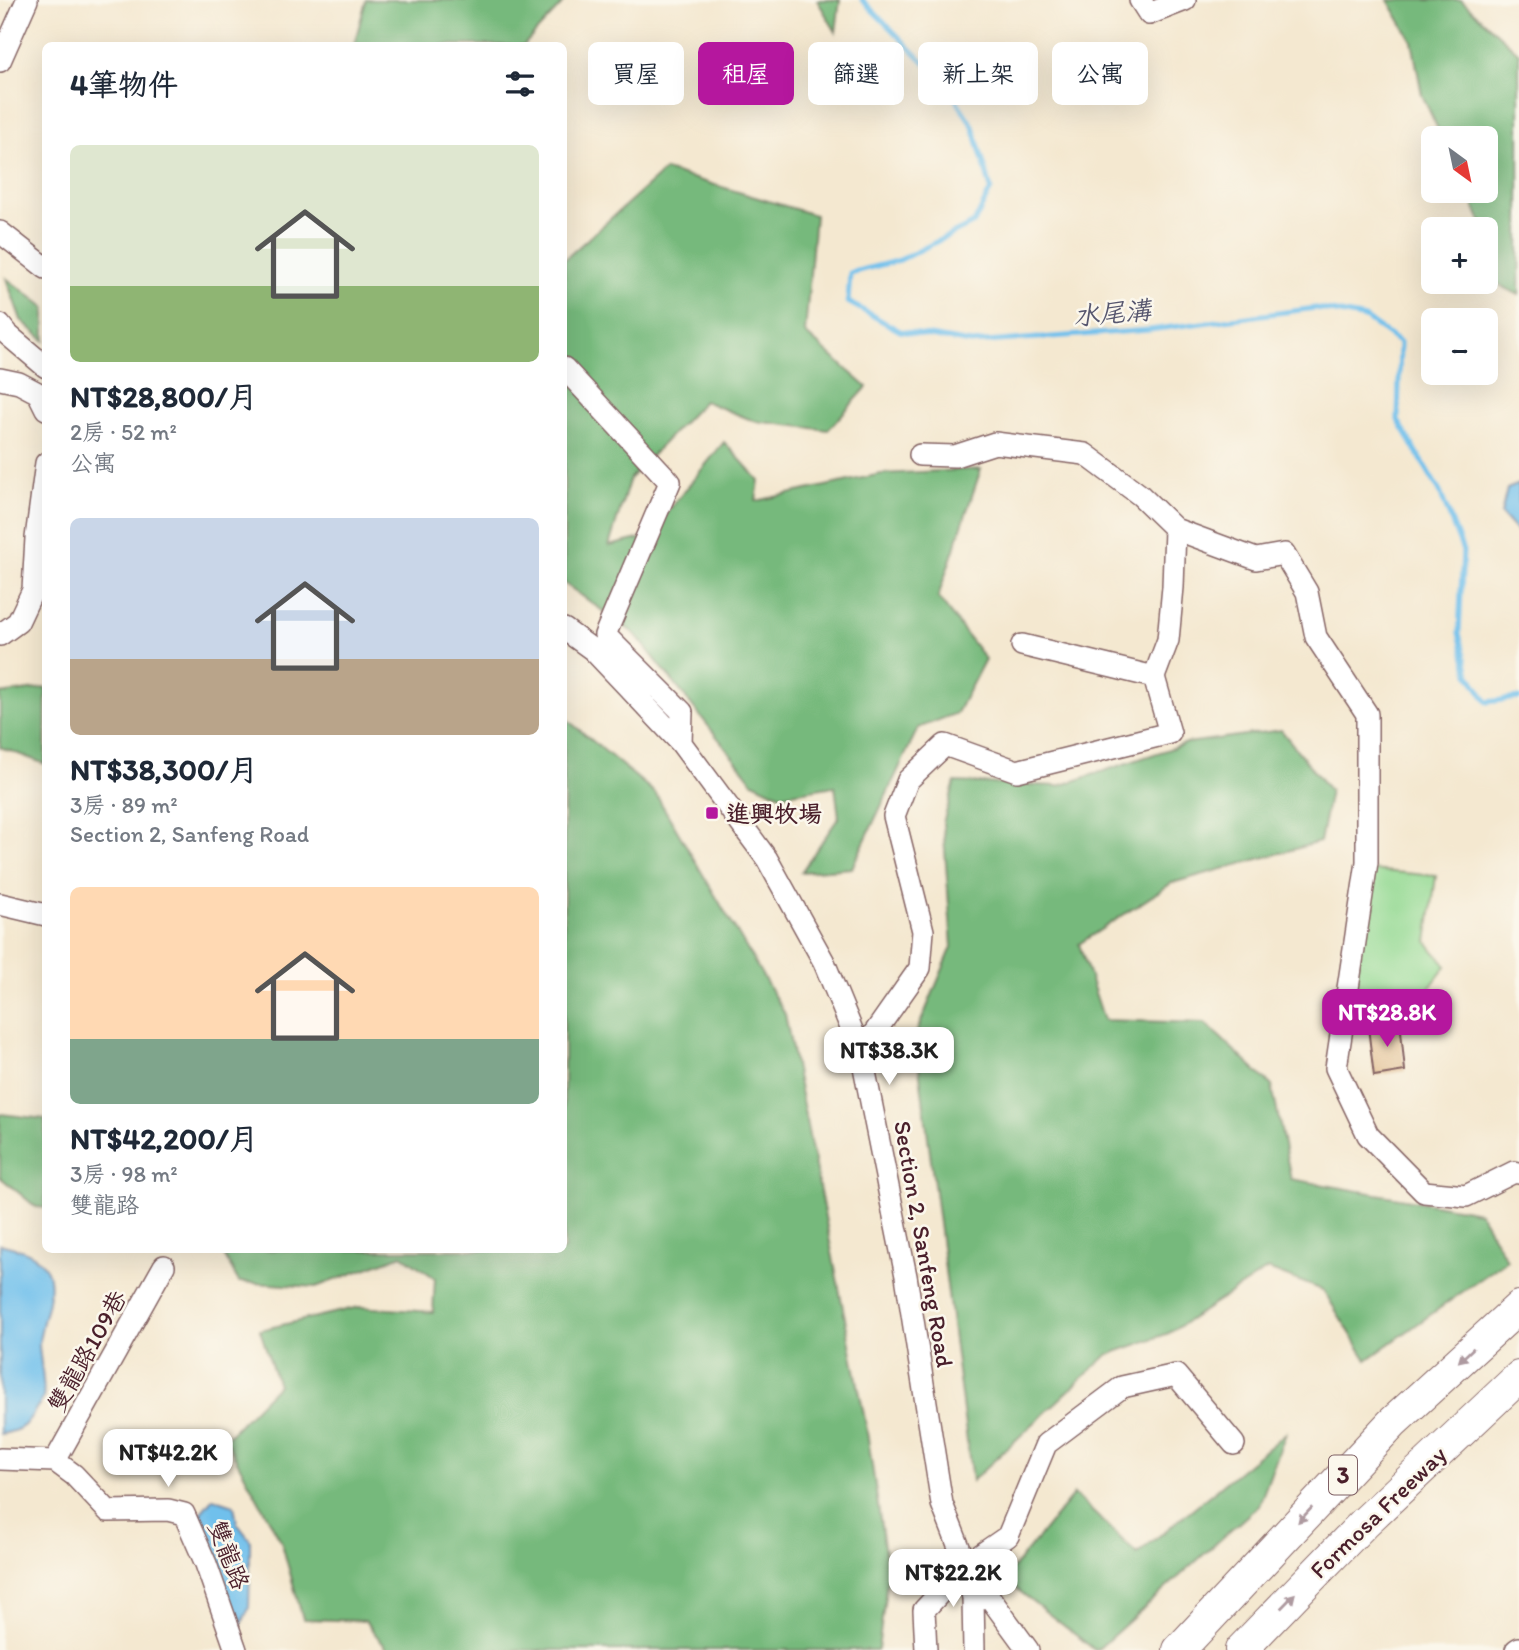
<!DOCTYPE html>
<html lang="zh-TW">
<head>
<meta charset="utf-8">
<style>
  :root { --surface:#fff; --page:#f2f2f3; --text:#1f2937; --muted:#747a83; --accent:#b5179e }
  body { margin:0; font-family:Itim,"LXGW WenKai TC",sans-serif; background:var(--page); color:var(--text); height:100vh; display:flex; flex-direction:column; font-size:26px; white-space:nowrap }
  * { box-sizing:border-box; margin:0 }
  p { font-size:23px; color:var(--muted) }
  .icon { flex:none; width:38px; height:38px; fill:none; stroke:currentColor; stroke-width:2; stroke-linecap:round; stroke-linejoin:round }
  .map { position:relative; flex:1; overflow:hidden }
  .panel { position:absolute; left:42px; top:42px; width:525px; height:1211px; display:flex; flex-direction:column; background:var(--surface); border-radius:10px; box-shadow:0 7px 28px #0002 }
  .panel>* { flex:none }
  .top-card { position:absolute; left:588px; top:42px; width:665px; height:63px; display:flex; gap:14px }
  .needle { width:46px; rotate:147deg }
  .fabs { position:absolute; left:1421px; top:126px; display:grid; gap:14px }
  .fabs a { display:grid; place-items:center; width:77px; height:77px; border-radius:10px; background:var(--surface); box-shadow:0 7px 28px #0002; font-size:35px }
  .price { position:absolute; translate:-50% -60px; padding:0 16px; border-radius:14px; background:#fff; color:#222; font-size:23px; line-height:46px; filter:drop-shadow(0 2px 4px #0008) }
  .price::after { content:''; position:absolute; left:50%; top:42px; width:21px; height:16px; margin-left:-10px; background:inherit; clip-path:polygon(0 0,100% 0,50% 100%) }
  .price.current { background:var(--accent); color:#fff }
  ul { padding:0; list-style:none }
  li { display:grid; align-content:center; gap:14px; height:371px; padding:0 28px }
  li span { display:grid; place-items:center; height:217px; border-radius:10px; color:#555 }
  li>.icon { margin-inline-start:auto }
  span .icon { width:126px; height:126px; fill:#fffc; stroke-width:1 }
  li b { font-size:30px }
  h2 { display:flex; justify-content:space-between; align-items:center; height:84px; padding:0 28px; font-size:30px }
  .tag { padding:0 24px; border-radius:10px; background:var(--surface); box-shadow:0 7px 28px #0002; font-size:24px; line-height:63px }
  .tag.current { background:var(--accent); color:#fff }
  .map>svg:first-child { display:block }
</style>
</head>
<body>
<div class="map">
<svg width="1519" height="1650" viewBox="0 0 1519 1650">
  <rect width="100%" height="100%" fill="#fbf7ec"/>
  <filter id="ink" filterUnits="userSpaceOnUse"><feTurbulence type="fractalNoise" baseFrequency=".0143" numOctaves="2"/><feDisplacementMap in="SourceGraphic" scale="14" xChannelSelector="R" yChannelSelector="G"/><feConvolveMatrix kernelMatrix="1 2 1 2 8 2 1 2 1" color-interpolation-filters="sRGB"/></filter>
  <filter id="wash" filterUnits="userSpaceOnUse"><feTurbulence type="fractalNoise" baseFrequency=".00686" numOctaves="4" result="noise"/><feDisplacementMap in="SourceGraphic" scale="28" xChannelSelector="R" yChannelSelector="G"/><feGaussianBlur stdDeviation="1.57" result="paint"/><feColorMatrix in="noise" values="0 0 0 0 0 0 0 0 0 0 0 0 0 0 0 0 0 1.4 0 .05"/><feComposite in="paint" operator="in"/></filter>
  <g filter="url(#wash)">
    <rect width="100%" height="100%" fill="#f4e8d0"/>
    <!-- green -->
    <path fill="#93d992" stroke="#6e7c5e" stroke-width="2" d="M 1371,870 L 1436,876 L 1427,942 L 1446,966 L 1416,1006 L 1351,1009 Z"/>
    <!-- forest -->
    <path fill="#76b97c" stroke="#606c54" stroke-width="2" d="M 366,0 L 566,0 L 524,45 L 354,45 Z
      M 817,0 L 840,0 L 836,32 Z
      M 1388,0 L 1461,0 L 1519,53 L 1519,295 L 1486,279 L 1486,229 L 1481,229 L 1482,223 L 1467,191 L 1486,191 L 1486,138 L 1442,138 L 1422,95 L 1412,41 Z
      M 665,170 L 815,215 L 805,333 L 867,387 L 828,430 L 754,421 L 704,401 L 630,478 L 609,546 L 647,537 L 724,442 L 759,480 L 756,501 L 881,474 L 981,469 L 938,597 L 985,659 L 957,713 L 918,728 L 852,868 L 801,872 L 839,817 L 835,786 L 780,795 L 753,782 L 635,634 L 564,583 L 564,260 Z
      M 6,278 L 45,307 L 45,341 L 21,320 Z
      M 45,688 L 46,688 L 45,764 L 0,747 L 0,694 Z
      M 564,717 L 655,793 L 785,1014 L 866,1425 L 888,1573 L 878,1650 L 388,1650 L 365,1621 L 303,1619 L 281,1541 L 225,1439 L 278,1385 L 260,1330 L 359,1307 L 433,1312 L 435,1278 L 402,1255 L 316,1287 L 239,1282 L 221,1250 L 564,1250 Z
      M 1281,730 L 1330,791 L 1320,842 L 1172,883 L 1079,944 L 1104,1020 L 1205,1023 L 1272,1086 L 1291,1179 L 1479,1212 L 1507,1260 L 1367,1360 L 1323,1290 L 1268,1269 L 1169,1333 L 1107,1355 L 972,1481 L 915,1036 L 952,947 L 943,823 L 955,782 L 1059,786 L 1187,743 Z
      M 0,1114 L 45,1119 L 45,1208 L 36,1207 L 0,1177 Z
      M 1286,1433 L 1259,1505 L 1097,1650 L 1095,1650 L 1004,1579 L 1074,1494 L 1137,1554 Z"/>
    <!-- water -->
    <path fill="#70c0ec" stroke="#5d708c" stroke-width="2" d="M 1519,484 L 1519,533 L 1518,533 L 1501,514 L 1507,489 Z
      M 0,1244 C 18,1249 37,1252 46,1269 C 57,1290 40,1321 39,1344 C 39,1357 46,1386 43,1398 C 42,1402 39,1404 37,1407 C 27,1425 22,1431 0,1434 Z
      M 213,1498 L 234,1505 L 237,1523 L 250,1540 L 250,1571 L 249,1607 L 238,1633 L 219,1566 L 198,1516 Z"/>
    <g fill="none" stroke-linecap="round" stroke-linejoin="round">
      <!-- stream -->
      <path stroke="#70c0ec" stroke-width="5" d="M 862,0 L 946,84 L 973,126 L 991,189 L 974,223 L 900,260 L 850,273 L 848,302 L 900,331 L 971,343 L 1149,330 L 1316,308 L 1365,318 L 1400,343 L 1398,420 L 1440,492 L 1463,551 L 1459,633 L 1469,674 L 1487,702 L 1519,698"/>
    </g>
    <g id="blocks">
      <!-- building -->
      <path fill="#d8a96e" d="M 1400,1021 L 1405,1071 L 1374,1076 L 1368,1027 Z"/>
    </g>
  </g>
  <g filter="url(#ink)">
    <use href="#blocks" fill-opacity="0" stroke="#866565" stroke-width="2"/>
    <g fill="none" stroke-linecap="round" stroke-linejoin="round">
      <defs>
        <path id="minor" d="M 1140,0 L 1149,14 L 1185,0
          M 0,61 L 27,0
          M 0,232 L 46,268
          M 0,325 L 7,334 L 46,367
          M 564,368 L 670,482 L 605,635 L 682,712 L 681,743
          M 0,379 L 19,383 L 38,393 L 46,409
          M 920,455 L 955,456 L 995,443 L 1085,454 L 1140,495 L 1175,529
          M 564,629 L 593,650 L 681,743 L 767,859 L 824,962 L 861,1052 L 906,1276 L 942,1504 L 966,1565 L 1028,1650
          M 0,635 L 18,622 L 33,590 L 36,538 L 46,463
          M 1154,677 L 1168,640 L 1173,587 L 1175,529 L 1256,559 L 1284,554 L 1307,592 L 1316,637 L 1367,714 L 1367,862 L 1336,1068 L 1368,1135 L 1424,1192 L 1466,1196 L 1514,1172 L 1519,1173
          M 0,904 L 46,915
          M 861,1052 L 920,968 L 923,931 L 894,816 L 908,780 L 945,745 L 1017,771 L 1170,733 L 1154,677 L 1022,645
          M 0,1459 L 55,1461 L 74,1475 L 108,1511 L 168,1510 L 184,1514 L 206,1564 L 236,1650
          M 55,1461 L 164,1266
          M 968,1574 L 973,1598 L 974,1650
          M 926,1650 L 924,1610 L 966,1565 L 1008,1536 L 1046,1444 L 1122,1387 L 1176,1375 L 1234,1444
          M 1516,1650 L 1519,1648"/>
        <path id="highway" d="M 1179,1650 L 1392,1423 L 1519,1307
          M 1241,1650 L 1364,1523 L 1519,1377"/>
      </defs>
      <!-- minor casing -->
      <use href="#minor" stroke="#866565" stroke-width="24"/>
      <!-- highway casing -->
      <use href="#highway" stroke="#866565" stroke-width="34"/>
      <!-- minor -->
      <use href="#minor" stroke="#fff" stroke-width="21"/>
      <!-- highway -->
      <use href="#highway" stroke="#fff" stroke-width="32"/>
    </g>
    <!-- one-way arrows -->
    <defs><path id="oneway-solid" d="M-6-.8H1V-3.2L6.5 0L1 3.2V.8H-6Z" transform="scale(1.75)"/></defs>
    <g fill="#ae9aa0">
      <use href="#oneway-solid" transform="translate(1466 1355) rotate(137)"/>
      <use href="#oneway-solid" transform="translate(1305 1515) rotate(133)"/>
      <use href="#oneway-solid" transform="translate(1288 1601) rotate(-46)"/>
    </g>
  </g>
  <!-- markers -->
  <rect fill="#b5179e" stroke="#fbf7ec" stroke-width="2.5" x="705" y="806" width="14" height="14" rx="3.5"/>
  <g text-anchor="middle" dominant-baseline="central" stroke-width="5" stroke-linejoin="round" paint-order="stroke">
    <!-- shield labels -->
    <rect fill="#fbf7ec" stroke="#7f6065" stroke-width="2" x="1329" y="1455.5" width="28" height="39" rx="5"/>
    <g font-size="23" font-weight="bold" fill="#4a1f2b">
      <text x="1343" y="1475">3</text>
    </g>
    <!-- poi labels -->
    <g font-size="24" font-weight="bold" fill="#4a1f2b" stroke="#fbf7ec" text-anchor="start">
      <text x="726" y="813">進興牧場</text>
    </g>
    <!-- street labels -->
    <g font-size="24" fill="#4a1f2b" stroke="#fbf7ec">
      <text transform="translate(924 1244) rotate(80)">Section 2, Sanfeng Road</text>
      <text transform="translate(87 1351) rotate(-61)">雙龍路109巷</text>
      <text transform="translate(1378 1512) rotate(-44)">Formosa Freeway</text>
      <text transform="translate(229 1555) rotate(68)">雙龍路</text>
    </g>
    <!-- water labels -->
    <g font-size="26" font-style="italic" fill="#57576f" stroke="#fbf7ec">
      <text transform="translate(1112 313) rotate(-5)">水尾溝</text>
    </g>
  </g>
</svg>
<div class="fabs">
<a><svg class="needle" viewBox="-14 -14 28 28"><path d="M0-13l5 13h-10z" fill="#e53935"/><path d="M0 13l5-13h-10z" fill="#747a83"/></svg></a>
<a>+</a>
<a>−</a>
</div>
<b class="price current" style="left:1387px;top:1049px">NT$28.8K</b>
<b class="price" style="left:889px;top:1087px">NT$38.3K</b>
<b class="price" style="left:168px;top:1489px">NT$42.2K</b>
<b class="price" style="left:953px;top:1609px">NT$22.2K</b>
<div class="top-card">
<a class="tag">買屋</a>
<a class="tag current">租屋</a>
<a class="tag">篩選</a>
<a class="tag">新上架</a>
<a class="tag">公寓</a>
</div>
<section class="panel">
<h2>4筆物件<svg class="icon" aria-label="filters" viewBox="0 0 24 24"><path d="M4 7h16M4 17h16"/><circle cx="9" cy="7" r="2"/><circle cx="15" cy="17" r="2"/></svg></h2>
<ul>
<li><span style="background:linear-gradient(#dfe7d0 65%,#8fb573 0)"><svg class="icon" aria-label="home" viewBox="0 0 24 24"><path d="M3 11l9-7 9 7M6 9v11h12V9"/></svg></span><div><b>NT$28,800/月</b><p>2房 · 52 m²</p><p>公寓</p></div></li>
<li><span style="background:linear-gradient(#c9d6e8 65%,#b9a48a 0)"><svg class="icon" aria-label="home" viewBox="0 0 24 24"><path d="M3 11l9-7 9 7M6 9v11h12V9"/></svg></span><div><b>NT$38,300/月</b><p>3房 · 89 m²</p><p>Section 2, Sanfeng Road</p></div></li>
<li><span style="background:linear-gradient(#ffd9b3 70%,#7fa58c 0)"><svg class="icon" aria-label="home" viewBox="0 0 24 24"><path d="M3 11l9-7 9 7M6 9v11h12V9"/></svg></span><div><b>NT$42,200/月</b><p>3房 · 98 m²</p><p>雙龍路</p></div></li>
</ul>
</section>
</div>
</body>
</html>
